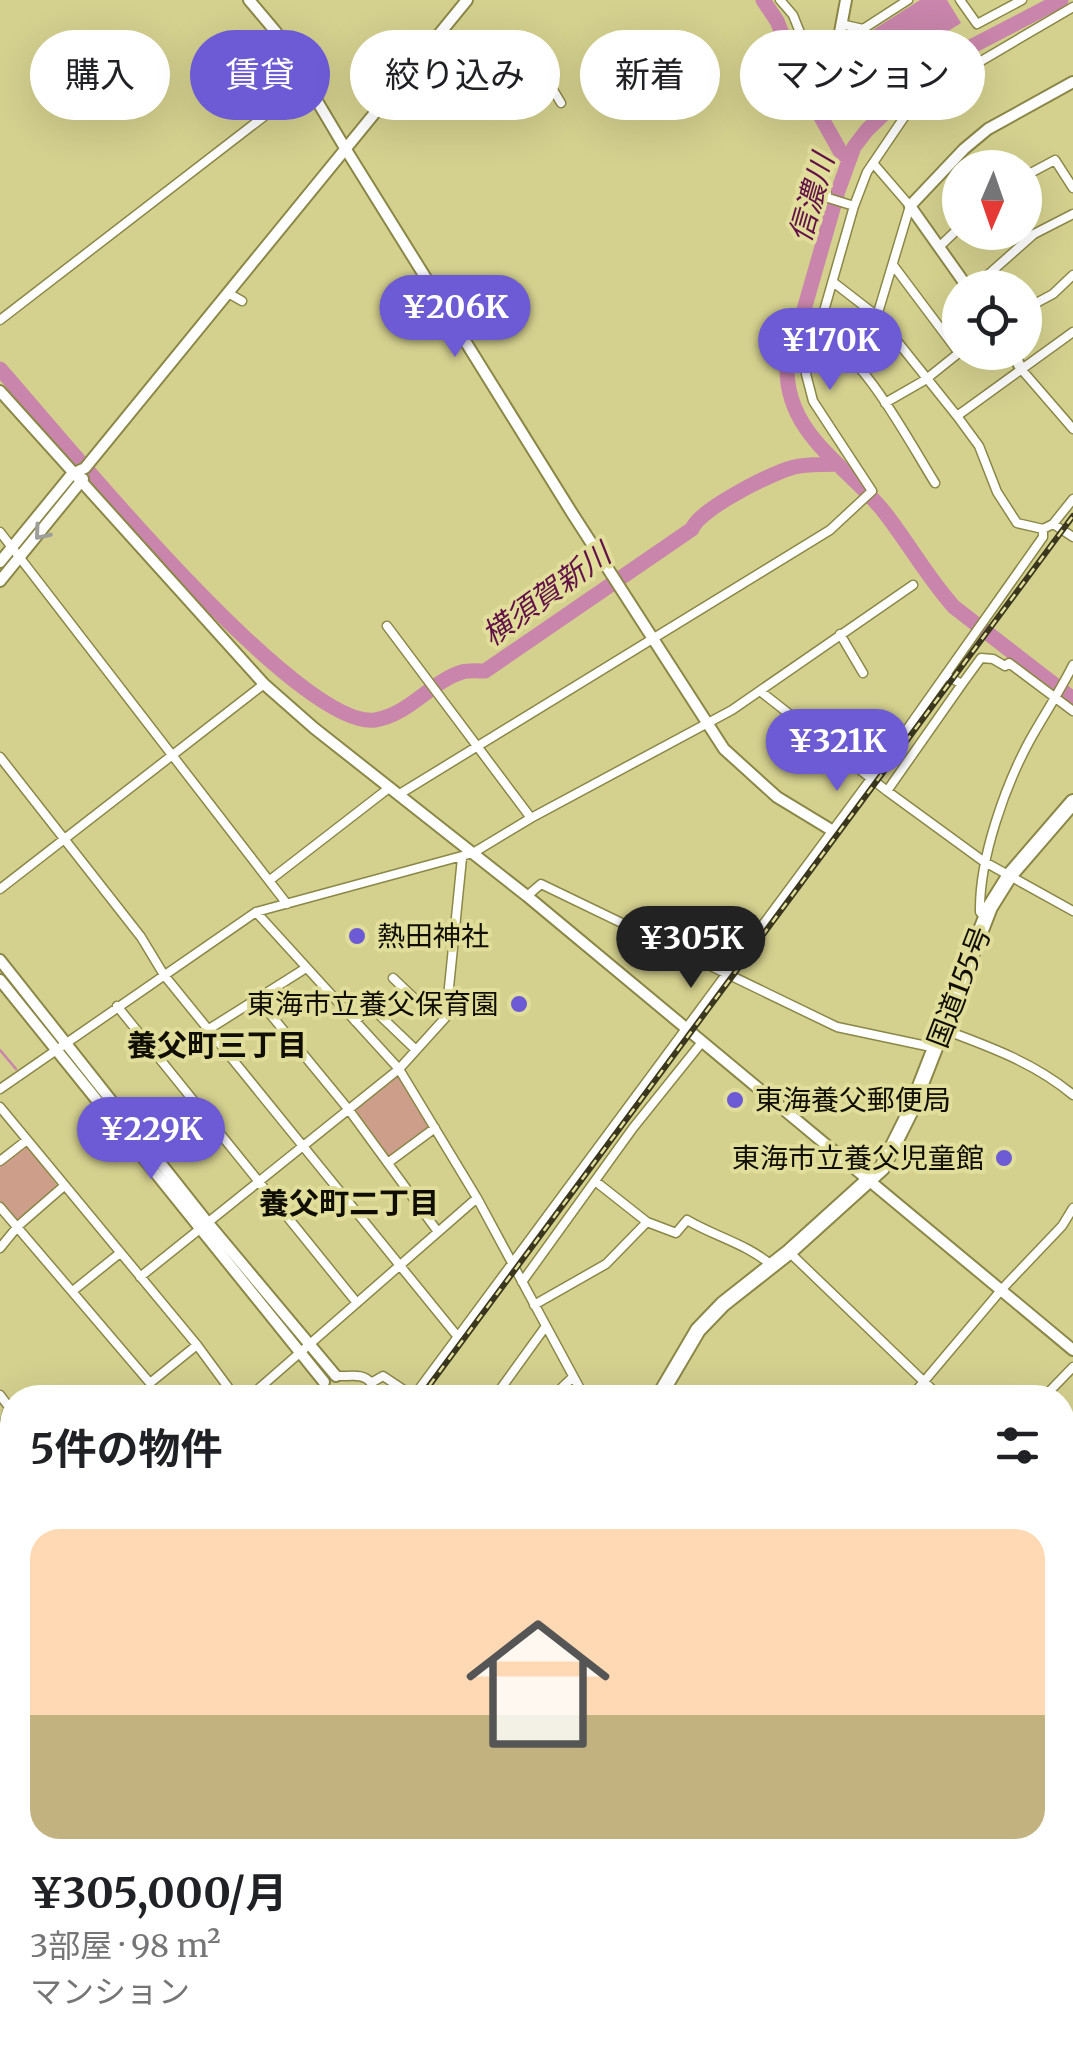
<!DOCTYPE html>
<html lang="ja">
<head>
<meta charset="utf-8">
<style>
  :root { --surface:#fff; --page:#f2f2f2; --text:#202124; --muted:#757577; --line:#e0e0e0; --accent:#6c5bd5 }
  body { margin:0; font-family:Merriweather,"Noto Sans JP",serif; background:var(--page); color:var(--text); height:100vh; display:flex; flex-direction:column; font-size:38px; white-space:nowrap }
  * { box-sizing:border-box; margin:0 }
  p { font-size:32px; color:var(--muted) }
  .icon { flex:none; width:55px; height:55px; fill:none; stroke:currentColor; stroke-width:2; stroke-linecap:round; stroke-linejoin:round }
  .map { position:relative; flex:1; overflow:hidden }
  .panel { position:absolute; left:0px; top:1385px; width:1075px; height:672px; display:flex; flex-direction:column; background:var(--surface); border-radius:40px 40px 0 0; box-shadow:0 10px 40px #0002 }
  .panel>* { flex:none }
  .top-card { position:absolute; left:30px; top:30px; width:1015px; height:90px; display:flex; gap:20px }
  .needle { width:65px; rotate:182deg }
  .tools { position:absolute; left:942px; top:150px; display:grid; gap:20px }
  .tools a { display:grid; place-items:center; width:100px; height:100px; border-radius:50%; background:var(--surface); box-shadow:0 10px 40px #0002; font-size:50px }
  .price { position:absolute; translate:-50% -85px; padding:0 22px; border-radius:35px; background:var(--accent); color:#fff; font-size:32px; line-height:65px; filter:drop-shadow(0 2px 5px #0008) }
  .price::after { content:''; position:absolute; left:50%; top:60px; width:30px; height:22px; margin-left:-15px; background:inherit; clip-path:polygon(0 0,100% 0,50% 100%) }
  .price.active { background:#222; color:#fff }
  ul { padding:0; list-style:none }
  li { display:grid; align-content:center; gap:20px; height:530px; padding:0 30px }
  li+li { border-top:2px solid var(--line) }
  li span { display:grid; place-items:center; height:310px; border-radius:30px; color:#555 }
  li>.icon { margin-inline-start:auto }
  span .icon { width:180px; height:180px; fill:#fffc; stroke-width:1 }
  li b { font-size:42px }
  h2 { display:flex; justify-content:space-between; align-items:center; height:120px; padding:0 30px; font-size:42px }
  .tag { padding:0 35px; border-radius:45px; background:var(--surface); box-shadow:0 10px 40px #0002; font-size:35px; line-height:90px }
  .tag.active { background:var(--accent); color:#fff }
  .map>svg:first-child { display:block }
</style>
</head>
<body>
<div class="map">
<svg width="1073" height="2056" viewBox="0 0 1073 2056">
  <rect width="100%" height="100%" fill="#d4d08e"/>
  <!-- green -->
  <path fill="#cd9f8a" d="M 395,1076 L 400,1076 L 430,1127 L 392,1157 L 388,1155 L 356,1112 L 357,1107 Z
    M 25,1146 L 28,1146 L 59,1188 L 19,1220 L 15,1219 L 0,1203 L 0,1166 Z
    M 1063,1953 L 1073,1956 L 1073,2056 L 786,2056 L 796,2045 L 1062,2045 Z"/>
  <!-- water -->
  <path fill="#c985ab" d="M 920,0 L 947,0 L 961,23 C 920,48 887,76 853,110 L 844,91 L 842,70 L 848,68 L 853,34 L 865,35 Z"/>
  <g fill="none" stroke-linecap="round" stroke-linejoin="round">
    <!-- stream -->
    <path stroke="#c985ab" stroke-width="2.5" d="M 0,1050 L 16,1069"/>
    <!-- river -->
    <path stroke="#c985ab" stroke-width="15" d="M 763,0 L 777,21 L 802,83 L 840,151 L 849,159
      M 1061,0 L 934,66 L 867,130 L 854,147 L 838,191 L 787,369 C 787,436 848,466 885,513 C 909,544 928,578 954,607 L 1073,699
      M 0,369 C 58,434 297,730 375,720 C 409,715 432,681 462,672 C 469,670 479,671 485,671 L 692,529 C 699,509 772,473 794,467 C 807,464 822,465 835,464"/>
    <defs>
      <path id="street" d="M 780,0 L 793,15 L 815,70 L 833,70
        M 960,0 L 977,24 L 1022,0
        M 841,24 L 863,29 L 908,0
        M 552,88 L 561,103
        M 1025,176 L 1055,160 L 1073,188
        M 827,194 L 825,197 L 854,206
        M 939,247 L 960,227
        M 893,265 L 959,353
        M 833,282 L 877,316 L 957,416 L 979,446 L 997,492 L 1017,523 L 1043,529 L 1053,524 L 1073,499
        M 973,288 L 1034,234 L 1073,214
        M 228,293 L 242,301
        M 1025,309 L 1053,294 L 1073,275
        M 0,320 L 306,84
        M 819,332 C 865,357 907,438 935,483
        M 852,360 L 877,316 L 910,206 L 873,163
        M 1022,370 L 1073,429
        M 885,403 L 925,380 L 960,352
        M 957,416 L 1073,332
        M 1053,524 L 1073,537
        M 0,532 L 287,904
        M 387,626 L 531,818
        M 840,634 L 863,673
        M 947,676 L 962,684 L 981,658 L 993,659 L 1005,666 L 1009,663 L 1073,711
        M 760,691 L 887,791 L 983,861 L 1073,911
        M 0,757 L 141,937 L 164,975 L 458,1337
        M 887,791 L 962,684
        M 398,795 L 830,530 L 872,491 L 813,401 L 806,374 L 854,206 L 867,172 L 909,110 L 930,91 L 1073,7
        M 270,880 L 389,788
        M 0,889 L 264,684
        M 527,896 L 541,884 L 837,1027 L 936,1048
        M 256,912 L 399,1069 L 477,1198 L 585,1398
        M 986,918 L 980,912 C 979,859 1005,786 1030,740 C 1044,715 1060,691 1073,665
        M 393,978 L 416,1000 L 447,1012
        M 257,998 L 349,1110 L 438,1232
        M 117,1006 L 357,1303
        M 355,1021 L 371,1007 L 416,1050
        M 209,1029 L 306,968
        M 942,1029 C 988,1046 1035,1063 1073,1095
        M 0,1089 L 256,912 L 473,853 L 531,818 L 732,710 L 913,585
        M 0,1107 L 197,1345 L 236,1398
        M 0,1161 L 27,1140
        M 389,1162 L 435,1128
        M 595,1181 L 647,1222 L 676,1233 L 687,1220 C 714,1236 749,1245 771,1265
        M 0,1207 L 150,1383 L 197,1345
        M 0,1248 L 18,1226 L 64,1186
        M 789,1252 L 941,1398
        M 140,1277 L 399,1069 L 446,1017 L 462,858
        M 522,1282 L 633,1128 L 702,1042
        M 74,1290 L 120,1253
        M 534,1305 L 606,1264 L 647,1222
        M 336,1376 C 349,1377 363,1372 371,1383 L 368,1398
        M 324,1382 L 325,1398
        M 371,1383 L 383,1376 L 407,1392 L 417,1392 L 896,745 L 1043,537 L 1043,529
        M 0,1395 L 9,1407 L 0,1439
        M 248,1398 L 477,1198
        M 494,1398 L 546,1326
        M 551,1398 L 573,1377
        M 910,1398 L 1002,1289 L 1062,1226 L 1073,1208
        M 1043,1398 L 1073,1367
        M 1,1600 L 12,1611
        M 1062,1604 L 1073,1613
        M 0,1710 L 12,1733
        M 1062,1733 L 1073,1721
        M 0,1759 L 12,1768
        M 0,1963 L 12,1946
        M 1062,1963 L 1073,1965
        M 0,1991 L 12,1973
        M 921,2045 L 928,2056
        M 47,2056 L 58,2045
        M 429,2056 L 431,2045
        M 854,2056 L 864,2045"/>
      <path id="secondary" d="M 249,0 L 276,32 L 345,148 L 572,513 L 724,749 L 777,797 L 833,831
        M 832,75 L 846,0
        M 968,288 L 910,206 L 964,149 L 988,129 L 1073,82
        M 1012,352 L 1022,370
        M 0,391 L 264,684 L 314,728 L 527,896 L 1073,1350
        M 0,562 L 72,474 L 85,468 L 467,0
        M 0,581 L 83,479
        M 0,960 L 208,1223 L 336,1376
        M 0,980 L 324,1382
        M 1062,1443 L 1073,1433
        M 0,1463 L 12,1469
        M 0,1602 L 12,1588
        M 0,1818 L 12,1806
        M 1062,1946 L 1073,1949
        M 556,2045 L 594,2051
        M 596,2046 L 666,2056
        M 776,2056 L 789,2045"/>
      <path id="highway" d="M 658,1398 L 698,1330 L 723,1304 L 789,1252 L 882,1168 L 910,1112 L 990,907 L 1010,875 L 1073,802
        M 271,2056 L 279,2045"/>
    </defs>
    <!-- street casing -->
    <use href="#street" stroke="#8b8747" stroke-width="11"/>
    <!-- secondary casing -->
    <use href="#secondary" stroke="#8b8747" stroke-width="14"/>
    <!-- highway casing -->
    <use href="#highway" stroke="#8b8747" stroke-width="18"/>
    <!-- street -->
    <use href="#street" stroke="#fff" stroke-width="8"/>
    <!-- secondary -->
    <use href="#secondary" stroke="#fff" stroke-width="10"/>
    <!-- highway -->
    <use href="#highway" stroke="#fff" stroke-width="14"/>
    <defs>
      <path id="rail" d="M 420,1398 L 1073,516
        M 0,1969 L 12,1952"/>
    </defs>
    <!-- rail casing -->
    <use href="#rail" stroke="#3a371e" stroke-width="6"/>
    <!-- rail -->
    <use href="#rail" stroke="#e1dd9a" stroke-width="2.5" stroke-dasharray="8" stroke-linecap="butt"/>
  </g>
  <!-- one-way arrows -->
  <defs><path id="oneway-chevron" d="M-2-3.5L2.5 0L-2 3.5" fill="none" stroke-width="1.6" stroke-linecap="round" stroke-linejoin="round" transform="scale(2.5)"/></defs>
  <use stroke="#9f9f99" href="#oneway-chevron" transform="translate(41 533) rotate(130)"/>
  <!-- markers -->
  <g fill="#6c5bd5" stroke="#e1dd9a" stroke-width="4">
    <circle cx="357" cy="936" r="10"/>
    <circle cx="519" cy="1004" r="10"/>
    <circle cx="735" cy="1100" r="10"/>
    <circle cx="1004" cy="1158" r="10"/>
  </g>
  <g text-anchor="middle" dominant-baseline="central" stroke-width="8" stroke-linejoin="round" paint-order="stroke">
    <!-- poi labels -->
    <g font-size="28" fill="#100e00" stroke="#e1dd9a" text-anchor="start">
      <text x="377" y="936">熱田神社</text>
      <text x="499" y="1004" text-anchor="end">東海市立養父保育園</text>
      <text x="755" y="1100">東海養父郵便局</text>
      <text x="984" y="1158" text-anchor="end">東海市立養父児童館</text>
    </g>
    <!-- street labels -->
    <g font-size="28" fill="#100e00" stroke="#e1dd9a">
      <text transform="translate(959 987) rotate(-69)">国道155号</text>
    </g>
    <!-- water labels -->
    <g font-size="30" font-style="italic" fill="#631248" stroke="#e1dd9a">
      <text transform="translate(811 198) rotate(-74)">信濃川</text>
      <text transform="translate(546 594) rotate(-36)">横須賀新川</text>
    </g>
    <!-- neighbourhood labels -->
    <g font-size="30" font-weight="bold" fill="#100e00" stroke="#e1dd9a">
      <text x="217" y="1045">養父町三丁目</text>
      <text x="349" y="1203">養父町二丁目</text>
    </g>
  </g>
</svg>
<div class="tools">
<a><svg class="needle" viewBox="-14 -14 28 28"><path d="M0-13l5 13h-10z" fill="#e53935"/><path d="M0 13l5-13h-10z" fill="#757577"/></svg></a>
<a><svg class="icon" aria-label="locate" viewBox="0 0 24 24"><circle cx="12" cy="12" r="6"/><path d="M12 2v4M12 18v4M2 12h4M18 12h4"/></svg></a>
</div>
<b class="price" style="left:455px;top:360px">¥206K</b>
<b class="price" style="left:830px;top:393px">¥170K</b>
<b class="price" style="left:837px;top:794px">¥321K</b>
<b class="price active" style="left:691px;top:991px">¥305K</b>
<b class="price" style="left:151px;top:1182px">¥229K</b>
<div class="top-card">
<a class="tag">購入</a>
<a class="tag active">賃貸</a>
<a class="tag">絞り込み</a>
<a class="tag">新着</a>
<a class="tag">マンション</a>
</div>
<section class="panel">
<h2>5件の物件<svg class="icon" aria-label="filters" viewBox="0 0 24 24"><path d="M4 7h16M4 17h16"/><circle cx="9" cy="7" r="2"/><circle cx="15" cy="17" r="2"/></svg></h2>
<ul>
<li><span style="background:linear-gradient(#ffd9b3 60%,#c2b280 0)"><svg class="icon" aria-label="home" viewBox="0 0 24 24"><path d="M3 11l9-7 9 7M6 9v11h12V9"/></svg></span><div><b>¥305,000/月</b><p>3部屋 · 98 m²</p><p>マンション</p></div></li>
</ul>
</section>
</div>
</body>
</html>
